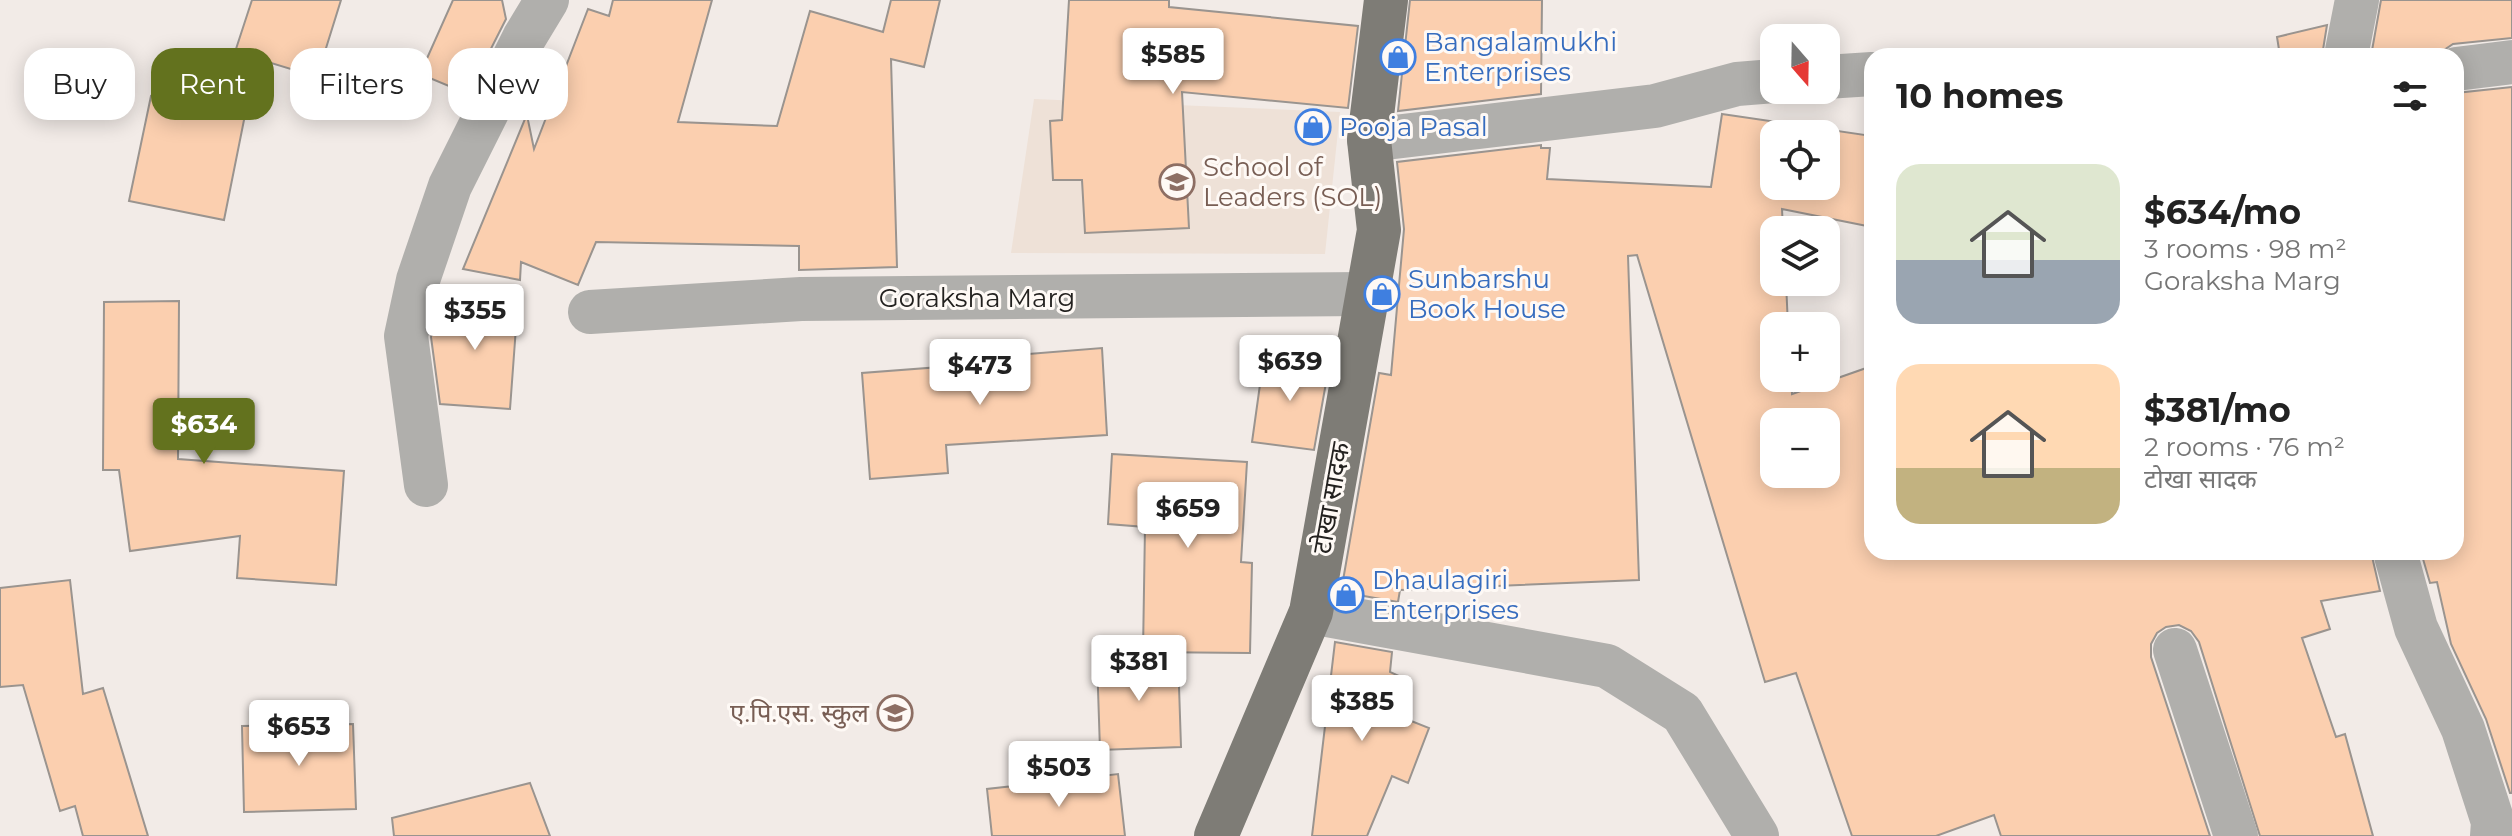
<!DOCTYPE html>
<html lang="en">
<head>
<meta charset="utf-8">
<style>
  :root { --surface:#fff; --page:#f6f6f6; --text:#222; --muted:#767676; --accent:#63721e }
  body { margin:0; font-family:Montserrat,"Noto Sans Devanagari",sans-serif; background:var(--page); color:var(--text); height:100vh; display:flex; flex-direction:column; font-size:30px; white-space:nowrap }
  * { box-sizing:border-box; margin:0 }
  p { font-size:26px; color:var(--muted) }
  .icon { flex:none; width:44px; height:44px; fill:none; stroke:currentColor; stroke-width:2; stroke-linecap:round; stroke-linejoin:round }
  .map { position:relative; flex:1; overflow:hidden }
  .drawer { position:absolute; left:1864px; top:48px; width:600px; height:512px; display:flex; flex-direction:column; background:var(--surface); border-radius:24px; box-shadow:0 4px 20px #0003 }
  .drawer>* { flex:none }
  .hud { position:absolute; left:24px; top:48px; width:760px; height:72px; display:flex; gap:16px }
  .needle { width:52px; rotate:160deg }
  .tools { position:absolute; left:1760px; top:24px; display:grid; gap:16px }
  .tools a { display:grid; place-items:center; width:80px; height:80px; border-radius:16px; background:var(--surface); box-shadow:0 4px 20px #0003; font-size:40px }
  .price { position:absolute; translate:-50% -68px; padding:0 18px; border-radius:8px; background:#fff; color:#222; font-size:26px; line-height:52px; filter:drop-shadow(0 2px 4px #0008) }
  .price::after { content:''; position:absolute; left:50%; top:48px; width:24px; height:18px; margin-left:-12px; background:inherit; clip-path:polygon(0 0,100% 0,50% 100%) }
  .price.current { background:var(--accent); color:#fff }
  ul { padding:0; list-style:none }
  li { display:flex; align-items:center; gap:24px; height:200px; padding:0 32px }
  li span { display:grid; place-items:center; flex:none; width:224px; height:160px; border-radius:24px; color:#555 }
  li>.icon { margin-inline-start:auto }
  span .icon { width:96px; height:96px; fill:#fffc; stroke-width:1 }
  li b { font-size:34px }
  h2 { display:flex; justify-content:space-between; align-items:center; height:96px; padding:0 32px; font-size:34px }
  .tag { padding:0 28px; border-radius:24px; background:var(--surface); box-shadow:0 4px 20px #0003; font-size:28px; line-height:72px }
  .tag.current { background:var(--accent); color:#fff }
  .map>svg:first-child { display:block }
</style>
</head>
<body>
<div class="map">
<svg width="2512" height="836" viewBox="0 0 2512 836">
  <rect width="100%" height="100%" fill="#f2ebe7"/>
  <!-- built -->
  <path fill="#eee1d7" d="M 1034,99 L 1340,112 L 1325,254 L 1011,253 Z"/>
  <!-- building -->
  <path fill="#fbcfaf" stroke="#9a948f" stroke-width="2" fill-rule="evenodd" d="M 252,0 L 341,0 L 317,77 L 235,52 Z
    M 453,0 L 502,0 L 506,19 L 468,94 L 420,74 Z
    M 613,0 L 712,0 L 678,122 L 777,126 L 810,11 L 883,32 L 891,0 L 940,0 L 924,67 L 891,59 L 897,267 L 799,270 L 799,246 L 596,242 L 578,285 L 521,262 L 520,280 L 463,269 L 525,119 L 514,114 L 523,96 L 534,149 L 588,9 L 609,16 Z
    M 1069,0 L 1169,0 L 1169,7 L 1358,26 L 1348,108 L 1182,92 L 1189,228 L 1085,233 L 1082,180 L 1053,180 L 1050,121 L 1062,120 Z
    M 1410,0 L 1542,0 L 1541,94 L 1398,111 Z
    M 2381,0 L 2512,0 L 2512,38 L 2453,44 L 2435,56 L 2371,56 Z
    M 2327,25 L 2322,56 L 2280,56 L 2277,37 Z
    M 2512,87 L 2512,793 L 2510,793 L 2486,719 L 2451,644 L 2437,582 L 2430,583 L 2421,552 L 2456,552 L 2456,93 Z
    M 151,96 L 245,115 L 224,220 L 129,201 Z
    M 1722,114 L 1872,136 L 1872,227 L 1782,209 L 1783,230 L 1774,230 L 1774,282 L 1786,282 L 1788,326 L 1774,326 L 1774,378 L 1791,378 L 1792,394 L 1872,366 L 1872,552 L 2371,552 L 2380,591 L 2321,601 L 2330,629 L 2302,638 L 2336,737 L 2345,734 L 2373,836 L 2260,836 L 2199,642 L 2191,631 L 2179,625 L 2166,627 L 2157,633 L 2151,644 L 2151,657 L 2210,836 L 2001,836 L 1994,815 L 1936,836 L 1852,836 L 1796,673 L 1765,682 L 1637,255 L 1628,256 L 1639,580 L 1400,590 L 1398,602 L 1341,592 L 1379,373 L 1391,375 L 1404,229 L 1397,162 L 1541,145 L 1541,148 L 1550,148 L 1547,179 L 1711,187 ZM 1774,134 L 1826,134 L 1826,186 L 1774,186 ZM 1774,422 L 1826,422 L 1826,474 L 1774,474 Z
    M 450,300 L 518,300 L 510,409 L 440,404 L 431,337 L 438,305 L 447,305 Z
    M 179,301 L 178,459 L 344,471 L 336,585 L 237,578 L 240,536 L 130,551 L 119,470 L 103,470 L 104,302 Z
    M 1102,348 L 1107,435 L 946,445 L 948,473 L 870,479 L 862,373 L 979,364 L 978,358 Z
    M 1264,356 L 1329,366 L 1314,450 L 1252,442 Z
    M 1112,454 L 1247,462 L 1241,562 L 1252,563 L 1250,653 L 1143,652 L 1145,527 L 1108,524 Z
    M 70,580 L 83,694 L 103,688 L 148,836 L 83,836 L 75,806 L 60,811 L 23,685 L 0,687 L 0,588 Z
    M 1335,642 L 1392,652 L 1390,672 L 1401,677 L 1386,711 L 1429,728 L 1408,783 L 1392,776 L 1367,836 L 1312,836 Z
    M 1178,656 L 1181,747 L 1100,750 L 1097,659 Z
    M 353,724 L 356,809 L 244,812 L 242,726 Z
    M 1118,774 L 1125,836 L 992,836 L 987,789 Z
    M 530,783 L 550,836 L 394,836 L 392,818 Z"/>
  <g fill="none" stroke-linecap="round" stroke-linejoin="round">
    <!-- minor -->
    <path stroke="#b0afac" stroke-width="44" d="M 2346,56 L 2357,0
      M 2456,69 L 2512,62
      M 1826,77 L 1872,74
      M 1369,140 L 1655,106 L 1737,84 L 1774,81
      M 590,312 L 801,299 L 1365,294
      M 426,485 L 406,336 L 418,280 L 450,186 L 524,38 L 547,0
      M 2395,552 L 2416,628 L 2463,729 L 2493,822 L 2492,836
      M 1311,612 L 1607,666 L 1682,713 L 1757,836
      M 2175,650 L 2236,836"/>
    <!-- major -->
    <path stroke="#7e7c76" stroke-width="44" d="M 1216,836 L 1311,612 L 1379,230 L 1369,140 L 1386,0"/>
  </g>
  <!-- icons -->
  <defs>
    <symbol id="shop-ring" viewBox="-11 -11 22 22"><circle r="9.5" fill="#fef9f5" stroke="#3f7fe0" stroke-width="1.5"/><path d="M-5-2.5h2.3a2.7 3.5 0 0 1 5.4 0H5L5.5 6h-11ZM-1.5-2.5h3a1.5 2.3 0 0 0-3 0Z" fill="#3f7fe0"/></symbol>
    <symbol id="school-ring" viewBox="-11 -11 22 22"><circle r="9.5" fill="#fef9f5" stroke="#8d6e63" stroke-width="1.5"/><path d="M0-5L7-2L0 1L-7-2ZM-4 1L0 2.5L4 1V4Q0 6-4 4Z" fill="#8d6e63"/></symbol>
  </defs>
  <g fill-rule="evenodd">
    <use href="#shop-ring" x="1378" y="37" width="40" height="40"/>
    <use href="#shop-ring" x="1293" y="107" width="40" height="40"/>
    <use href="#school-ring" x="1157" y="162" width="40" height="40"/>
    <use href="#shop-ring" x="1362" y="274" width="40" height="40"/>
    <use href="#shop-ring" x="1326" y="575" width="40" height="40"/>
    <use href="#school-ring" x="875" y="693" width="40" height="40"/>
  </g>
  <g text-anchor="middle" dominant-baseline="central" stroke-width="6" stroke-linejoin="round" paint-order="stroke">
    <!-- shop labels -->
    <g font-size="26" fill="#366cbe" stroke="#fef9f5" text-anchor="start">
      <text x="1424" y="42">Bangalamukhi<tspan x="1424" dy="30">Enterprises</tspan></text>
      <text x="1339" y="127">Pooja Pasal</text>
      <text x="1408" y="279">Sunbarshu<tspan x="1408" dy="30">Book House</tspan></text>
      <text x="1372" y="580">Dhaulagiri<tspan x="1372" dy="30">Enterprises</tspan></text>
    </g>
    <!-- education labels -->
    <g font-size="26" fill="#785e54" stroke="#fef9f5" text-anchor="start">
      <text x="1203" y="167">School of<tspan x="1203" dy="30">Leaders (SOL)</tspan></text>
      <text x="869" y="713" text-anchor="end">ए.पि.एस. स्कुल</text>
    </g>
    <!-- street labels -->
    <g font-size="26" fill="#23211f" stroke="#fef9f5">
      <text x="977" y="298">Goraksha Marg</text>
      <text transform="translate(1331 498) rotate(-80)">टोखा सादक</text>
    </g>
  </g>
</svg>
<div class="tools">
<a><svg class="needle" viewBox="-14 -14 28 28"><path d="M0-13l5 13h-10z" fill="#e53935"/><path d="M0 13l5-13h-10z" fill="#767676"/></svg></a>
<a><svg class="icon" aria-label="locate" viewBox="0 0 24 24"><circle cx="12" cy="12" r="6"/><path d="M12 2v4M12 18v4M2 12h4M18 12h4"/></svg></a>
<a><svg class="icon" aria-label="layers" viewBox="0 0 24 24"><path d="M12 4l9 5-9 5-9-5zM3 14l9 5 9-5"/></svg></a>
<a>+</a>
<a>−</a>
</div>
<b class="price" style="left:1173px;top:96px">$585</b>
<b class="price" style="left:475px;top:352px">$355</b>
<b class="price" style="left:1290px;top:403px">$639</b>
<b class="price" style="left:980px;top:407px">$473</b>
<b class="price current" style="left:204px;top:466px">$634</b>
<b class="price" style="left:1188px;top:550px">$659</b>
<b class="price" style="left:1139px;top:703px">$381</b>
<b class="price" style="left:1362px;top:743px">$385</b>
<b class="price" style="left:299px;top:768px">$653</b>
<b class="price" style="left:1059px;top:809px">$503</b>
<div class="hud">
<a class="tag">Buy</a>
<a class="tag current">Rent</a>
<a class="tag">Filters</a>
<a class="tag">New</a>
</div>
<section class="drawer">
<h2>10 homes<svg class="icon" aria-label="filters" viewBox="0 0 24 24"><path d="M4 7h16M4 17h16"/><circle cx="9" cy="7" r="2"/><circle cx="15" cy="17" r="2"/></svg></h2>
<ul>
<li><span style="background:linear-gradient(#dfe7d0 60%,#9aa5b1 0)"><svg class="icon" aria-label="home" viewBox="0 0 24 24"><path d="M3 11l9-7 9 7M6 9v11h12V9"/></svg></span><div><b>$634/mo</b><p>3 rooms · 98 m²</p><p>Goraksha Marg</p></div></li>
<li><span style="background:linear-gradient(#ffd9b3 65%,#c2b280 0)"><svg class="icon" aria-label="home" viewBox="0 0 24 24"><path d="M3 11l9-7 9 7M6 9v11h12V9"/></svg></span><div><b>$381/mo</b><p>2 rooms · 76 m²</p><p>टोखा सादक</p></div></li>
</ul>
</section>
</div>
</body>
</html>
